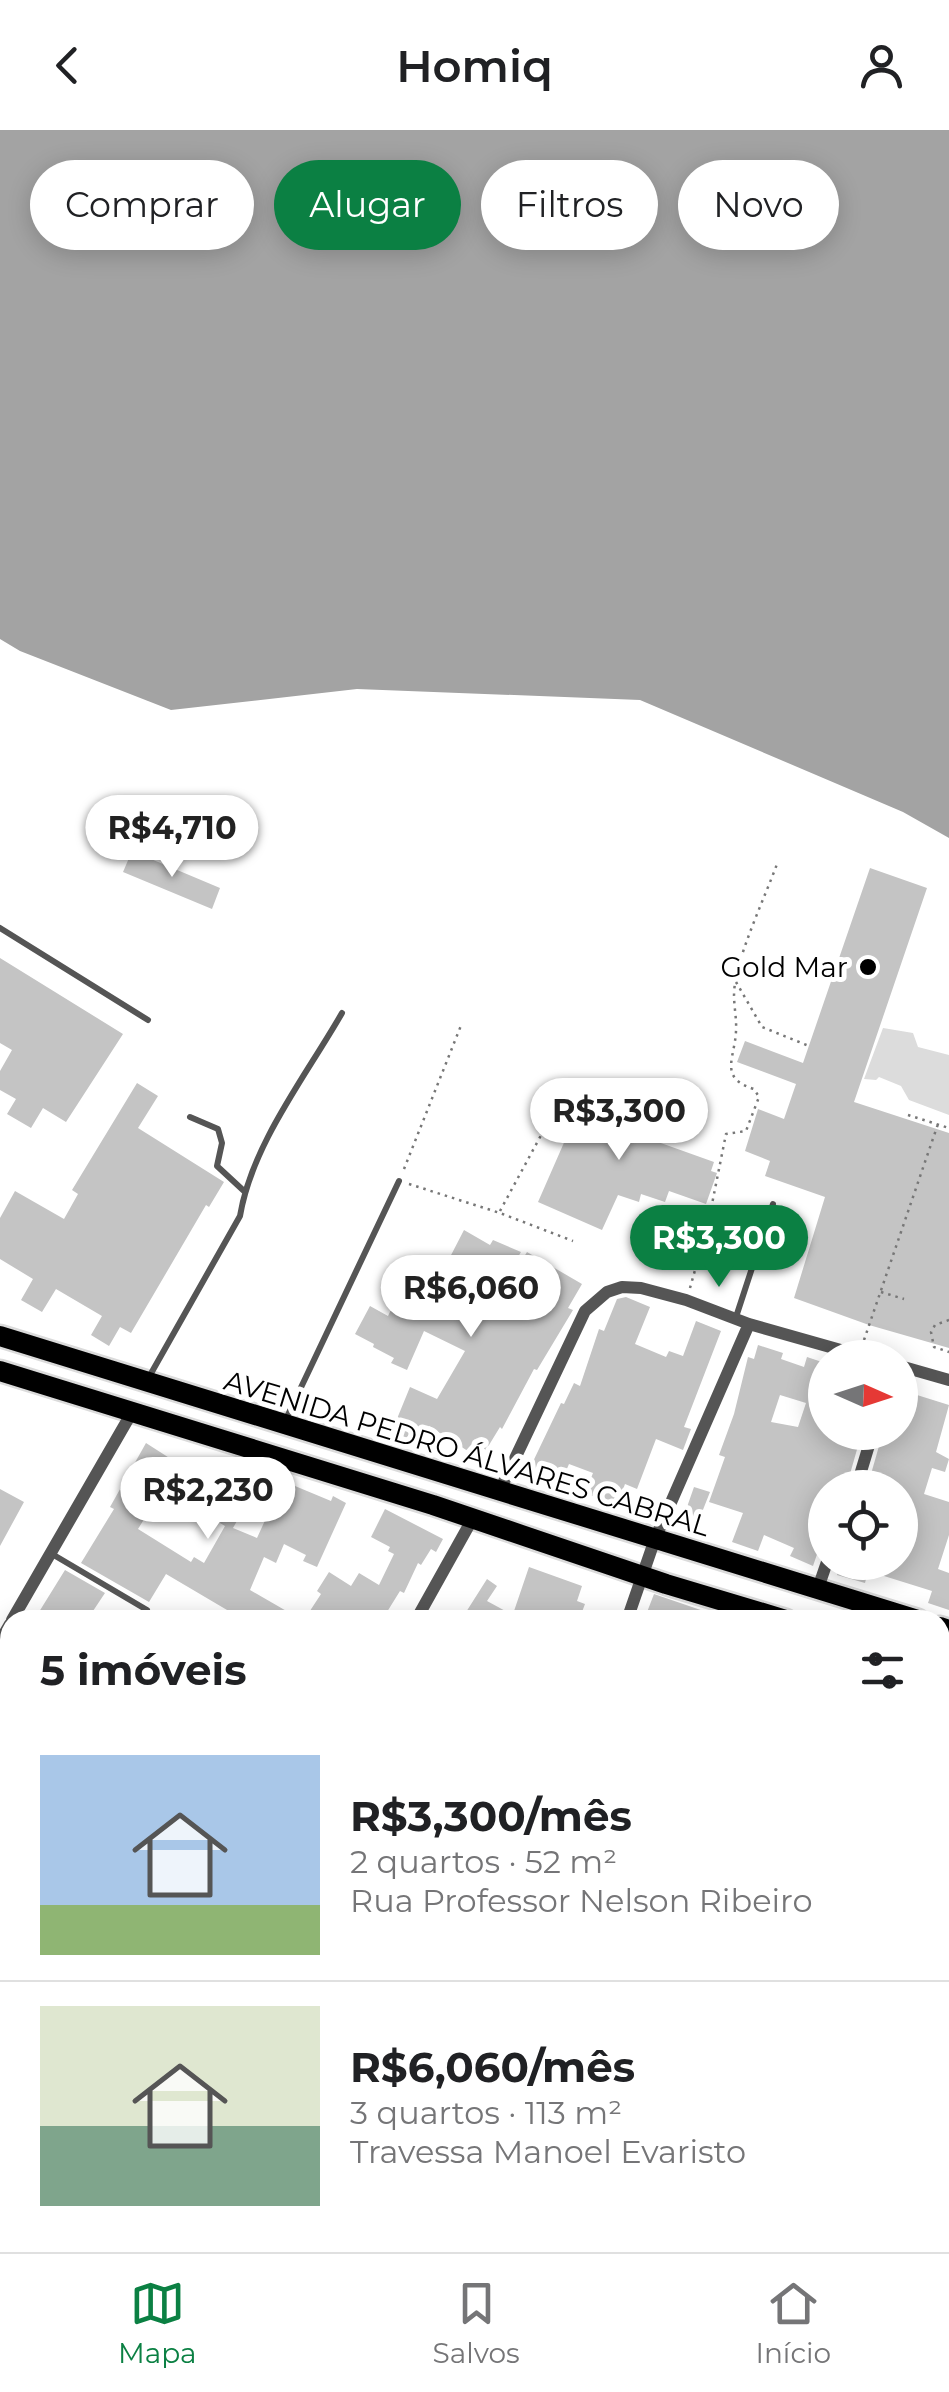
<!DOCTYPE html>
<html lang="pt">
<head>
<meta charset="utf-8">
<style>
  :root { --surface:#fff; --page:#f2f2f2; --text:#202124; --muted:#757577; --line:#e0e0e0; --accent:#0b8043 }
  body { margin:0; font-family:Montserrat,sans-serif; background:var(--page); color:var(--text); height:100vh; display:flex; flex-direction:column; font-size:38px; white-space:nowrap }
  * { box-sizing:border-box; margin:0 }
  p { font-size:32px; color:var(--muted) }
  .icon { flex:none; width:55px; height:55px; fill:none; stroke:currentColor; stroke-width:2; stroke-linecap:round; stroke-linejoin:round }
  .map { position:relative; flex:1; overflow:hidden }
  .panel { position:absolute; left:0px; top:1480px; width:950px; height:642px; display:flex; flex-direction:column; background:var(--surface); border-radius:30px 30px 0 0; box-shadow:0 5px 25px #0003 }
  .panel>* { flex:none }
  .guide { position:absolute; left:30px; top:30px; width:890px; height:90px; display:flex; gap:20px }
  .needle { width:65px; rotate:93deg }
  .buttons { position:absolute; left:808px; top:1210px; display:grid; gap:20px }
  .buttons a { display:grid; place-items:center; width:110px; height:110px; border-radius:50%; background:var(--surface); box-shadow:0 5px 25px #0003; font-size:50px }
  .price { position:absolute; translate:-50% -85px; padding:0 22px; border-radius:35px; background:#fff; color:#222; font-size:32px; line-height:65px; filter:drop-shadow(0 2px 5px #0008) }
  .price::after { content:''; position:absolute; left:50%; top:60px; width:30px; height:22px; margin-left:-15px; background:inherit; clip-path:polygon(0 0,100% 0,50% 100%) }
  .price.active { background:var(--accent); color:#fff }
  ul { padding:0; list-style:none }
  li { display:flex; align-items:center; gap:30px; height:250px; padding:0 40px }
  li+li { border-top:2px solid var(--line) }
  li span { display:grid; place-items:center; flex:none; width:280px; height:200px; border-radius:0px; color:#555 }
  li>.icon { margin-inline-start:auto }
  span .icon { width:120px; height:120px; fill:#fffc; stroke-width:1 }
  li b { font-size:42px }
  h2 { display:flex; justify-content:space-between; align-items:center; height:120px; padding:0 40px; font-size:42px }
  .pill { padding:0 35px; border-radius:45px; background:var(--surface); box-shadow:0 5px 25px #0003; font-size:35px; line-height:90px }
  .pill.active { background:var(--accent); color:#fff }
  header { display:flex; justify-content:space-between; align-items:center; height:130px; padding:0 40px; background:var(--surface); font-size:45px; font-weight:600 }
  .tab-bar { display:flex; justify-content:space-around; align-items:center; height:140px; border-top:2px solid var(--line); background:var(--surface); font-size:28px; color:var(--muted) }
  .tab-bar a { display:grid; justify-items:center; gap:5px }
  .tab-bar .active { color:var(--accent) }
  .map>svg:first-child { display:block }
</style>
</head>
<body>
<header><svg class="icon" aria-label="back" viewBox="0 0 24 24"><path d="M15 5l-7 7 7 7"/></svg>Homiq<svg class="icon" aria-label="person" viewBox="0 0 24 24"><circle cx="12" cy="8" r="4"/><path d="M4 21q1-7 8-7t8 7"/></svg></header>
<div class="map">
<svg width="949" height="2122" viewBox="0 0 949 2122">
  <rect width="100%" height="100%" fill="#fff"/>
  <!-- green -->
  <path fill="#dcdcdc" d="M 883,898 L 913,903 L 918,917 L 949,925 L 949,985 L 909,970 L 901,956 L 879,947 L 876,950 L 864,949 Z"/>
  <!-- water -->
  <path fill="#a3a3a3" d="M 0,0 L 949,0 L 949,708 L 903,682 L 640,570 L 357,559 L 171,580 L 20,521 L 0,509 Z"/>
  <!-- building -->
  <path fill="#c4c4c4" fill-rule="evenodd" d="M 132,721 L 220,758 L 212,779 L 123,742 Z
    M 870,738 L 927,758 L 854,972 L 949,1003 L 949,1218 L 869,1195 L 794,1168 L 825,1067 L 765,1046 L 770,1031 L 745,1021 L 758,979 L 784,989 L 796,954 L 737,932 L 745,911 L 803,933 Z
    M 0,828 L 123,904 L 66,992 L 43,978 L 31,998 L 7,984 L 16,969 L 0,960 L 0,941 L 12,920 L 0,913 Z
    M 137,953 L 158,966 L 138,998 L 224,1052 L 209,1077 L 206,1075 L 131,1203 L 120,1197 L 109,1216 L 91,1205 L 102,1186 L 56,1159 L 42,1182 L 21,1170 L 33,1149 L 0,1129 L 0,1088 L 15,1061 L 64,1089 L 78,1064 L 72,1060 Z
    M 597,958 L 654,983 L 644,1007 L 714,1032 L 711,1041 L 717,1043 L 706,1074 L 669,1061 L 665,1072 L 641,1064 L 639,1072 L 618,1065 L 602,1100 L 538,1072 L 584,967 L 591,970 Z
    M 464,1100 L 490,1115 L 493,1110 L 521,1122 L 498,1160 L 538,1186 L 540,1182 L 543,1184 L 558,1157 L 519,1135 L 527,1122 L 582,1154 L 568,1178 L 573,1180 L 537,1240 L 534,1239 L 502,1299 L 500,1297 L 486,1320 L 480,1316 L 474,1325 L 429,1296 L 421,1309 L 410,1302 L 407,1308 L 392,1301 L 410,1257 L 437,1269 L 465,1221 L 424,1201 L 407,1240 L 391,1233 L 394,1228 L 373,1217 L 374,1214 L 355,1204 L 370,1176 L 388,1186 L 407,1147 L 433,1160 Z
    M 626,1167 L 650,1177 L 635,1214 L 666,1227 L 669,1221 L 683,1226 L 696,1191 L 721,1201 L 684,1297 L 691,1299 L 683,1320 L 656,1309 L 637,1359 L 625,1354 L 617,1376 L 585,1363 L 593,1343 L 569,1334 L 560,1355 L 528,1342 L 561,1273 L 564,1274 L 574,1253 L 580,1256 L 599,1199 L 604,1201 L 617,1169 Z
    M 758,1215 L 783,1223 L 781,1229 L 804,1237 L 807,1227 L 825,1233 L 825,1254 L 816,1280 L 825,1287 L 825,1302 L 862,1302 L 846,1358 L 825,1358 L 825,1401 L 813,1436 L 790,1426 L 794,1418 L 764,1405 L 758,1421 L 732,1412 L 743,1383 L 709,1372 L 725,1327 L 719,1325 L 734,1284 L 748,1227 L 754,1229 ZM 780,1265 L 806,1273 L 798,1297 L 771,1292 Z
    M 917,1265 L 949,1275 L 936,1322 L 949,1329 L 945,1342 L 932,1338 L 924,1364 L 949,1372 L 949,1405 L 938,1439 L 949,1443 L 949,1480 L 928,1473 L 932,1461 L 868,1441 L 865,1453 L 837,1445 L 841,1432 L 900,1432 L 900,1358 L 867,1358 L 883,1302 L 900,1302 L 900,1277 L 912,1281 Z
    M 146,1313 L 185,1338 L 168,1366 L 161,1362 L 138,1399 L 191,1432 L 194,1427 L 204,1433 L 225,1396 L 220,1393 L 233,1368 L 246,1375 L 233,1398 L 257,1408 L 283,1351 L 331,1371 L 333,1366 L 346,1373 L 317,1437 L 303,1431 L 306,1425 L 284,1414 L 276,1433 L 264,1427 L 250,1460 L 302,1490 L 244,1490 L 166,1444 L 149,1472 L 81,1433 L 114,1379 L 110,1377 Z
    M 694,1357 L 710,1362 L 695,1400 L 683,1395 L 685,1389 L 679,1387 L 683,1376 L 687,1377 Z
    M 0,1359 L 24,1372 L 0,1416 Z
    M 385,1379 L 443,1409 L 436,1422 L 431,1419 L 421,1435 L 418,1433 L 404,1463 L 400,1461 L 382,1490 L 304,1490 L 321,1464 L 317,1461 L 329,1442 L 351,1456 L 359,1443 L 379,1455 L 394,1424 L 388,1421 L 390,1417 L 371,1407 Z
    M 529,1437 L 582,1456 L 577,1471 L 585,1474 L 579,1490 L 531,1490 L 513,1484 Z
    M 65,1440 L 105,1463 L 87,1490 L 34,1490 Z
    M 487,1449 L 497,1456 L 487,1471 L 522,1490 L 461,1490 Z
    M 654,1464 L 724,1488 L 724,1490 L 644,1490 Z"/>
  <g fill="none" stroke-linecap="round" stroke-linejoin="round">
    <defs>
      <path id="primary" d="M 0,1206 L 918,1490
        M 0,1241 L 433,1375 L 666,1454 L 786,1490
        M 940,1497 L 949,1500
        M 940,1535 L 949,1538"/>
    </defs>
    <!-- primary casing -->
    <use href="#primary" stroke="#dbdbdb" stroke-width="25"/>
    <!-- path -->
    <path stroke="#777" stroke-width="2.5" stroke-dasharray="2.5 5" stroke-linecap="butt" d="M 736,852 L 762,897 L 809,916
      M 908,985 L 949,998
      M 404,1039 L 462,893
      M 409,1054 L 500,1083 L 573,1111
      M 500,1081 L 565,961
      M 690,1158 L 708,1094 L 726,1004 L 746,1001 L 759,967 L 754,959 C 718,948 735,928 736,901 C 737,885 732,870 735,854 C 739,822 765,767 777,734
      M 881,1162 L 904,1169
      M 949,1190 L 935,1195 L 931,1202 L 934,1217 L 949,1222
      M 864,1210 L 938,994"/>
    <!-- lane -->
    <path stroke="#555" stroke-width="6" d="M 0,798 L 148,890
      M 190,987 L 218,999 L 222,1013 L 217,1036 L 244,1061
      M 736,1187 L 773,1074
      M 149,1247 L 240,1086 C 252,1014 306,946 342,883
      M 286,1289 L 399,1051
      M 52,1424 L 147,1480
      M 0,1984 L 10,1967"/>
    <!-- street -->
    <path stroke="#555" stroke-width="12" d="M 900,1236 L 949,1250
      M 856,1358 L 873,1302
      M 500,1360 L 585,1181 L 607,1162 L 622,1157 L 641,1158 L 686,1170 L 749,1194 L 869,1228
      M 817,1461 L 827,1432
      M 12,1490 L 131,1284
      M 416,1490 L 473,1388
      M 627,1490 L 655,1409 L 749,1194
      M 0,1511 L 10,1494
      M 0,1674 L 10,1656
      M 940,2073 L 949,2078
      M 69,2122 L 75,2112
      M 396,2122 L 400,2112"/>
    <!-- secondary -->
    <path stroke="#222" stroke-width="18" d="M 940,1875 L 949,1847
      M 0,2048 L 10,2054
      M 104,2112 L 119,2122
      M 863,2122 L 866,2112"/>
    <!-- primary -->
    <use href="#primary" stroke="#000" stroke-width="20"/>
  </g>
  <!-- markers -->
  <circle fill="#000" stroke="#fff" stroke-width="4" cx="868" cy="837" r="10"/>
  <g text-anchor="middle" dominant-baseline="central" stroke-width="10" stroke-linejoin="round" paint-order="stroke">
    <!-- poi labels -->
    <g font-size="28" fill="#000" stroke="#fff" text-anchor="end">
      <text x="848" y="837">Gold Mar</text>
    </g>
    <!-- street labels -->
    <g font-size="28" fill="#000" stroke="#fff">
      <text transform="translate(467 1323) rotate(17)">AVENIDA PEDRO ÁLVARES CABRAL</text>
    </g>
  </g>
</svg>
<div class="buttons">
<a><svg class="needle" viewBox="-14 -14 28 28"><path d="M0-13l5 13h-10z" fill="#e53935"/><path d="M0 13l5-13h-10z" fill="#757577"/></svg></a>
<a><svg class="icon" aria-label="locate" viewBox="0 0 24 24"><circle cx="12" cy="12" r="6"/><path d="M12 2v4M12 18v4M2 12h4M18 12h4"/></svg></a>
</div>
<b class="price" style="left:172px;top:750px">R$4,710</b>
<b class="price" style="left:619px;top:1033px">R$3,300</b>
<b class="price active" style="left:719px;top:1160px">R$3,300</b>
<b class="price" style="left:471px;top:1210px">R$6,060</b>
<b class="price" style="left:208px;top:1412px">R$2,230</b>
<div class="guide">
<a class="pill">Comprar</a>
<a class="pill active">Alugar</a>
<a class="pill">Filtros</a>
<a class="pill">Novo</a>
</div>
<section class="panel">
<h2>5 imóveis<svg class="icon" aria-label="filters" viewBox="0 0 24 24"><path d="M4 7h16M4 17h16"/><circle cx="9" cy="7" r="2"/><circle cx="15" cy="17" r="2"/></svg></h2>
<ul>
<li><span style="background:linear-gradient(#a9c7e8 75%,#8fb573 0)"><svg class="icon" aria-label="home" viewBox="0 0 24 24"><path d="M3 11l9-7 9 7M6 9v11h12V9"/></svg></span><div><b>R$3,300/mês</b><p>2 quartos · 52 m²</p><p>Rua Professor Nelson Ribeiro</p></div></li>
<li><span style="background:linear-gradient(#dfe7d0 60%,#7fa58c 0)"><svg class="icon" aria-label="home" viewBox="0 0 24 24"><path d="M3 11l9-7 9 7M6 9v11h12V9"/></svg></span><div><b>R$6,060/mês</b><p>3 quartos · 113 m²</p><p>Travessa Manoel Evaristo</p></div></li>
</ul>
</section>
</div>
<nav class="tab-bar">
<a class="active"><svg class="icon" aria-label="map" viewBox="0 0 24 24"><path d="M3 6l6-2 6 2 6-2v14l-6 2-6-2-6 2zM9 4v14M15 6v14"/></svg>Mapa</a>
<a><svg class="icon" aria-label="saved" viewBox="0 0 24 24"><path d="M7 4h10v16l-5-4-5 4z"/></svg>Salvos</a>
<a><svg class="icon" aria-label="home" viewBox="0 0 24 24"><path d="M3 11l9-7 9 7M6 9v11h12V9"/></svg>Início</a>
</nav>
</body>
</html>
